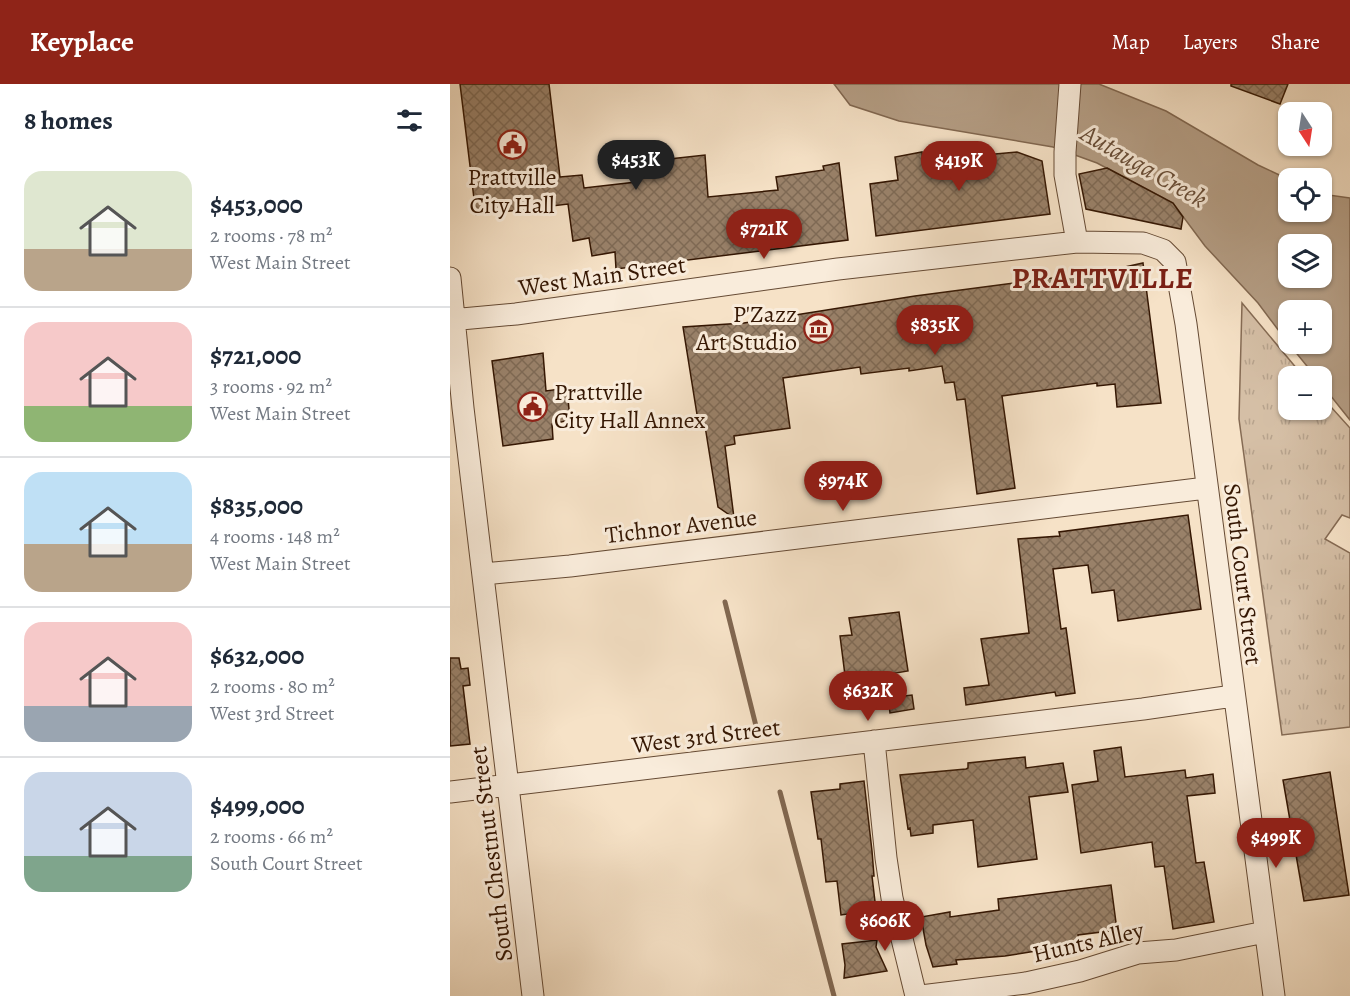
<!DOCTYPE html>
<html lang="en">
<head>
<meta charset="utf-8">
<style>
  :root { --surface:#fff; --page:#f2f2f3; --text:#1f2937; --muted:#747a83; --line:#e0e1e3; --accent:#8f2418 }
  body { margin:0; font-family:Alegreya,serif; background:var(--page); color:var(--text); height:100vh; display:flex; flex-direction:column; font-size:22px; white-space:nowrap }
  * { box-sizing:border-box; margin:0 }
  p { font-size:20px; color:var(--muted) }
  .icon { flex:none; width:33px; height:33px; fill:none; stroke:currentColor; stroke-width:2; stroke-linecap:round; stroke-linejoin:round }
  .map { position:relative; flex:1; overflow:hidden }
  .sheet { display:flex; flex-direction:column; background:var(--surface); width:450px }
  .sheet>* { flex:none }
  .needle { width:39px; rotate:168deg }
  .buttons { position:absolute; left:828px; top:18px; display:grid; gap:12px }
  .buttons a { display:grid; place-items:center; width:54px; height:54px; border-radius:12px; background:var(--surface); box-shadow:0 2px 4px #0004; font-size:30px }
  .price { position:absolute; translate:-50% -51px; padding:0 14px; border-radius:21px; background:var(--accent); color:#fff; font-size:20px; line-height:39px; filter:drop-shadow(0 2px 3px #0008) }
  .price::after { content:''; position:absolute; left:50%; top:36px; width:18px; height:14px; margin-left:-9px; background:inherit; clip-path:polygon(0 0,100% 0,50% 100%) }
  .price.on { background:#222; color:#fff }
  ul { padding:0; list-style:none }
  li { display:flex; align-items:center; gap:18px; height:150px; padding:0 24px }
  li+li { border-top:2px solid var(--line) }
  li span { display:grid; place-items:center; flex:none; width:168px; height:120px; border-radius:18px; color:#555 }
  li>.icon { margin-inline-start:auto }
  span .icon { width:72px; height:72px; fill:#fffc; stroke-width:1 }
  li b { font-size:26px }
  h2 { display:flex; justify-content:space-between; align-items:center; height:72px; padding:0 24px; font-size:26px }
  header { display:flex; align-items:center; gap:36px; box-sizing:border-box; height:84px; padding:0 30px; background:var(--accent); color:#fff }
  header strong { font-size:28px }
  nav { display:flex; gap:33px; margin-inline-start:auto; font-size:21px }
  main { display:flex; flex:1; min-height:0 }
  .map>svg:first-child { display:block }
</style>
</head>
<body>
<header>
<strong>Keyplace</strong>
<nav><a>Map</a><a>Layers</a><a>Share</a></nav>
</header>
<main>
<section class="sheet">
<h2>8 homes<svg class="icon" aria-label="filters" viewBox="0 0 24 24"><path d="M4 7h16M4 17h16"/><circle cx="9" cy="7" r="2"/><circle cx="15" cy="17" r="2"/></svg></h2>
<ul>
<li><span style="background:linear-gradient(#dfe7d0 65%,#b9a48a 0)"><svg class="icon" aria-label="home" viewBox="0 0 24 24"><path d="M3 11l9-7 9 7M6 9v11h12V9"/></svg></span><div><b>$453,000</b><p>2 rooms · 78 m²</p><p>West Main Street</p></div></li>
<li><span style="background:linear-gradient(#f6c9c9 70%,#8fb573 0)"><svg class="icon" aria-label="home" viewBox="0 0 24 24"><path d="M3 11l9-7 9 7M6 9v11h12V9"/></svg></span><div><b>$721,000</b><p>3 rooms · 92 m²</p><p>West Main Street</p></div></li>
<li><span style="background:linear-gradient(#bfe0f5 60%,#b9a48a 0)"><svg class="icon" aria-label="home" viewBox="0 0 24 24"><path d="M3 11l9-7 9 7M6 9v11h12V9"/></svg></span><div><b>$835,000</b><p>4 rooms · 148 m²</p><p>West Main Street</p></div></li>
<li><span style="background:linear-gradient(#f6c9c9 70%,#9aa5b1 0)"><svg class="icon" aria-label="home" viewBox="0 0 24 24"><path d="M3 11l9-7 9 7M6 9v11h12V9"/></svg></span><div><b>$632,000</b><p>2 rooms · 80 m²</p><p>West 3rd Street</p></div></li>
<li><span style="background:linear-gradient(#c9d6e8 70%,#7fa58c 0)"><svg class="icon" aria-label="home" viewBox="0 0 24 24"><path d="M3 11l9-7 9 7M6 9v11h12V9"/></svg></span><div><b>$499,000</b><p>2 rooms · 66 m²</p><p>South Court Street</p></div></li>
</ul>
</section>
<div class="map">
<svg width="900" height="912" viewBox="0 0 900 912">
  <defs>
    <pattern id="park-tufts" width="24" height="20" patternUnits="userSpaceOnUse" patternTransform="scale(1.5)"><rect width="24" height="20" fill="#d5bfa6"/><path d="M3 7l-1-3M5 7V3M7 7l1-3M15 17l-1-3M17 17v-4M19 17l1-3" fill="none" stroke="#b7a38d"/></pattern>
    <pattern id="building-cross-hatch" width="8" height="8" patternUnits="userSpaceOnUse" patternTransform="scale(1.5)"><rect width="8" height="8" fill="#998169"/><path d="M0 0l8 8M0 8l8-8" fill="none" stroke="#7e6954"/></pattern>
  </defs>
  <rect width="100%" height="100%" fill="#f6e2c7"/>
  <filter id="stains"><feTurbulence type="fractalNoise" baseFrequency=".00333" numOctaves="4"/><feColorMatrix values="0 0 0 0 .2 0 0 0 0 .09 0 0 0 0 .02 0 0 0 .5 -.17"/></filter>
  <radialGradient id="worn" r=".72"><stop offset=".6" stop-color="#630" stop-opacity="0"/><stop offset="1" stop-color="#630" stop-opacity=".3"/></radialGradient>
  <!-- park -->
  <path fill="url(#park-tufts)" stroke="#856b54" stroke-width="1.5" d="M 792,219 L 853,292 L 838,292 L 838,326 L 872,326 L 872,313 L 900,344 L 900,434 L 892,431 L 875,455 L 900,469 L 900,643 L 832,651 L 789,335 Z"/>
  <!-- water -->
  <path fill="#b49d84" stroke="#816750" stroke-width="1.5" fill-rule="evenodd" d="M 384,0 L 649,0 L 716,27 L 808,81 L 838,95 L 838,128 L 872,128 L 872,110 L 900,114 L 900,336 L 872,301 L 872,292 L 865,292 L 839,260 L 872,260 L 872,226 L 838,226 L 838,259 L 808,219 L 755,162 L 723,119 L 647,79 L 603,63 L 449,37 L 400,21 ZM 838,160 L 872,160 L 872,194 L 838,194 Z"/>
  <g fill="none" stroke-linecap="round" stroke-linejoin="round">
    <!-- stream -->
    <path stroke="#816750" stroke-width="5" d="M 275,518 L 306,642
      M 330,708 L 384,912"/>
  </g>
  <!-- building -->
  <path fill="url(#building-cross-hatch)" stroke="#351703" stroke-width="1.5" d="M 10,0 L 99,0 L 110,93 L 132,91 L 134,104 L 186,98 L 183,79 L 255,71 L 258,113 L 328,106 L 326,93 L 374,86 L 373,82 L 389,79 L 398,156 L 166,185 L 165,168 L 142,172 L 139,154 L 123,157 L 118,120 L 26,131 Z
    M 781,0 L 838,0 L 830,20 L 781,2 Z
    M 520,63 L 523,72 L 567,68 L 592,77 L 600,130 L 426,152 L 420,100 L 448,96 L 445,73 L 472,68 L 473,82 L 502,78 L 500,65 Z
    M 657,84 L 723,119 L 733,133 L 731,145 L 636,125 L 629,90 Z
    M 693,179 L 711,319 L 667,323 L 665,300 L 647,302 L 647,299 L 552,312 L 565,404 L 527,410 L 515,315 L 507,316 L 504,298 L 495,299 L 492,282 L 459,287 L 459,284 L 411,290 L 410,283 L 333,294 L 340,344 L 284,352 L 285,360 L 275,362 L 284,434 L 268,423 L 255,342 L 249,343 L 233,243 L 294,239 L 465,212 L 657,187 Z
    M 93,269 L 96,307 L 117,304 L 120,336 L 102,340 L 103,355 L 53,362 L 42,277 Z
    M 738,431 L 751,525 L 668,537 L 664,506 L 642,509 L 638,481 L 603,485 L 611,545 L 616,544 L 625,609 L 606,612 L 605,608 L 516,621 L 514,604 L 539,601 L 531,555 L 579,549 L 568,455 L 610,452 L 609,448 Z
    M 449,528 L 458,587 L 422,593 L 425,614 L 409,615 L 406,597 L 396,599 L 390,552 L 402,551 L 399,534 Z
    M 0,574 L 9,574 L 11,585 L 18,584 L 20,601 L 13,602 L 20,660 L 0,662 Z
    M 462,611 L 464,625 L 440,629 L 438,614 Z
    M 671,663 L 675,693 L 735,686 L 736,694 L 763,690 L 765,709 L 737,712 L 746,779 L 754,778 L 764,838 L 723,845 L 714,782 L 705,783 L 702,758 L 631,769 L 622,701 L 648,697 L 644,667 Z
    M 575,673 L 576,684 L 613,679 L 618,708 L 579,713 L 587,775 L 528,783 L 523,736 L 483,741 L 483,749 L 461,752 L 460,744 L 458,745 L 450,691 L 516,685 L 518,684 L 518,679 Z
    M 880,688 L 899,811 L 854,817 L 833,696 Z
    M 414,697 L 422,767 L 424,792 L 422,792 L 426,826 L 391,831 L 387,797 L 376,798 L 371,755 L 368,755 L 361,708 L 390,705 L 390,700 Z
    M 661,801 L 667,846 L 628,851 L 629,860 L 555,872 L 506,876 L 507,880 L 483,883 L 476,861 L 471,833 L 500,828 L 500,833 L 549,826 L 548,815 Z
    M 427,856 L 426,863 L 437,887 L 394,894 L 395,881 L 392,860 Z"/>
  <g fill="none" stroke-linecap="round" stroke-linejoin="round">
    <defs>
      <path id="minor" d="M 620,0 L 615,68 L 615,91 L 627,158
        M 0,194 L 13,324 L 83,912
        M 0,236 L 66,230 L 388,185 L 627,158 L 693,159 L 713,166 L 725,178 L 736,240 L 824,912
        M 33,490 L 120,482 L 756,404
        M 424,657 L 436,774 L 442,814 L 466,912
        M 0,708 L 693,625 L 783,612
        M 471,912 L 576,899 L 630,887 L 688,869 L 726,866 L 815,848"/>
    </defs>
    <!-- minor casing -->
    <use href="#minor" stroke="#654a34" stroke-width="23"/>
    <!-- minor -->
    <use href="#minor" stroke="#f9ecdb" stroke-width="21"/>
  </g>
  <!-- icons -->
  <defs>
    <symbol id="civic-ring" viewBox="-11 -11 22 22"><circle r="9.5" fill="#f9ecdb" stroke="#8f2418" stroke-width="1.5"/><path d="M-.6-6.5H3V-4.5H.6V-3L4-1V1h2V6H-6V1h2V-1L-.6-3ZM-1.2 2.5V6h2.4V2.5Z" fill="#8f2418"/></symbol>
    <symbol id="museum-ring" viewBox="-11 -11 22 22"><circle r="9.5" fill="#f9ecdb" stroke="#8f2418" stroke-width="1.5"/><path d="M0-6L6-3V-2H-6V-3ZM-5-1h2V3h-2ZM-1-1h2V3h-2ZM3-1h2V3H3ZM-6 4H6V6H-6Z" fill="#8f2418"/></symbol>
  </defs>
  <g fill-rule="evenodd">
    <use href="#civic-ring" x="46" y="44" width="33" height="33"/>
    <use href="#museum-ring" x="352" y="228" width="33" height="33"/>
    <use href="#civic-ring" x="66" y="306" width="33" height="33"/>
  </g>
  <g text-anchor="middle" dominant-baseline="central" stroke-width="6" stroke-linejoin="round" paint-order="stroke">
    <!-- poi labels -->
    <g font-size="24" fill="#351703" stroke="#f9ecdb">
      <text x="62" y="93">Prattville<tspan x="62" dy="28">City Hall</tspan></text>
      <text x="347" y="230" text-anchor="end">P'Zazz<tspan x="347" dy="28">Art Studio</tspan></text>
      <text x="104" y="308" text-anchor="start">Prattville<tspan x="104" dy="28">City Hall Annex</tspan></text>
    </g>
    <!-- street labels -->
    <g font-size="24" fill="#351703" stroke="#f9ecdb">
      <text transform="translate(152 192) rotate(-8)">West Main Street</text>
      <text transform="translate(231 442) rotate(-7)">Tichnor Avenue</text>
      <text transform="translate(793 490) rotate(83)">South Court Street</text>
      <text transform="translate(256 652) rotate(-7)">West 3rd Street</text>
      <text transform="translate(41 770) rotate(-97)">South Chestnut Street</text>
      <text transform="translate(638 858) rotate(-13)">Hunts Alley</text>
    </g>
    <!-- water labels -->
    <g font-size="26" font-style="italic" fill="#684d37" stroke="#f9ecdb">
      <text transform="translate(694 82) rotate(30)">Autauga Creek</text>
    </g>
    <!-- district labels -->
    <g font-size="30" font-weight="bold" letter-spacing="1.5" fill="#7a1f14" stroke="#f9ecdb">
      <text x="653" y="194">PRATTVILLE</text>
    </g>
  </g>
  <rect width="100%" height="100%" filter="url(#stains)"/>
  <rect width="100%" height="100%" fill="url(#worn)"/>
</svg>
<div class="buttons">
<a><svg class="needle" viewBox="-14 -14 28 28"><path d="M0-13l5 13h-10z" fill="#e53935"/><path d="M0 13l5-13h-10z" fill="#747a83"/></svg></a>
<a><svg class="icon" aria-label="locate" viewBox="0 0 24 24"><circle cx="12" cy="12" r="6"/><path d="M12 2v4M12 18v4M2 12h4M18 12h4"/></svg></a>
<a><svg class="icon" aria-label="layers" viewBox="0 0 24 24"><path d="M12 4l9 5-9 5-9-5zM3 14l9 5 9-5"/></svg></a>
<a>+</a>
<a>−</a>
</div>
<b class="price on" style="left:186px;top:107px">$453K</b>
<b class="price" style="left:509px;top:108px">$419K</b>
<b class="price" style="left:314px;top:176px">$721K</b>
<b class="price" style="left:485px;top:272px">$835K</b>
<b class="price" style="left:393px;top:428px">$974K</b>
<b class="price" style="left:418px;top:638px">$632K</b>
<b class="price" style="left:826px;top:785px">$499K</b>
<b class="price" style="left:435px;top:868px">$606K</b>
</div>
</main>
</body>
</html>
